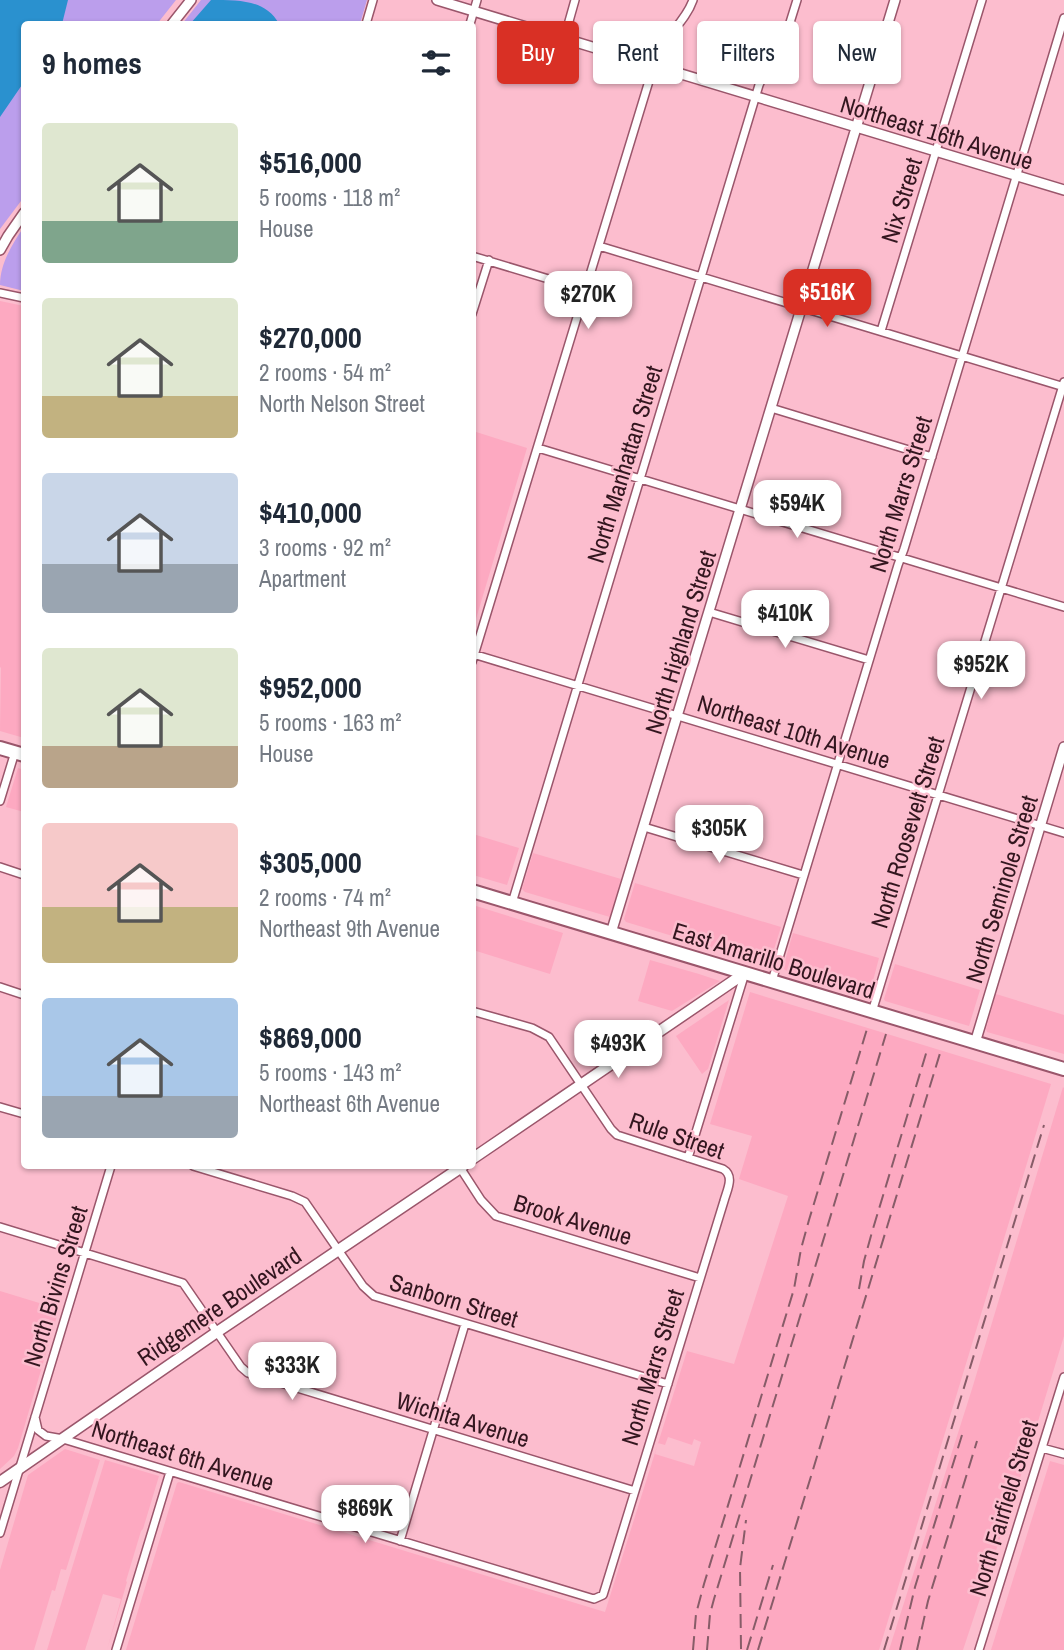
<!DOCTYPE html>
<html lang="en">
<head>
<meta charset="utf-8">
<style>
  :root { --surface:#fff; --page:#f2f2f3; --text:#1f2937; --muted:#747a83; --accent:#d93025 }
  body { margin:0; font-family:"Archivo Narrow",sans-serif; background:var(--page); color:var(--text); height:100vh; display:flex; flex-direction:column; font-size:26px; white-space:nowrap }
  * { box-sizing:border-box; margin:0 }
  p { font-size:23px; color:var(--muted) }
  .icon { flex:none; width:38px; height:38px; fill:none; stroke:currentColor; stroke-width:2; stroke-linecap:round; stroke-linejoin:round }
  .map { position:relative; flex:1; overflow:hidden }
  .drawer { position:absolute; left:21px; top:21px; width:455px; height:1148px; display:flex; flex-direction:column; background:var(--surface); border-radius:7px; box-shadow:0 2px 5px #0004 }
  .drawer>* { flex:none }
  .hud { position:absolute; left:497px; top:21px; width:462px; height:63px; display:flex; gap:14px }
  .price { position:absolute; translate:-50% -60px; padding:0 16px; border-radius:14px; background:#fff; color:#222; font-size:23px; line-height:46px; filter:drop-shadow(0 2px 4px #0008) }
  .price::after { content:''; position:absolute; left:50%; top:42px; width:21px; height:16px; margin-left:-10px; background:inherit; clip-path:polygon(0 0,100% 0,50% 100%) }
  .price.current { background:var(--accent); color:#fff }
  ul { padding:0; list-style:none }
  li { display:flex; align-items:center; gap:21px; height:175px; padding:0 21px }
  li span { display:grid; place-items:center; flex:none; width:196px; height:140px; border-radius:7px; color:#555 }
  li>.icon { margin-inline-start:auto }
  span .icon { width:84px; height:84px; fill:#fffc; stroke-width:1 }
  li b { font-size:30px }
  h2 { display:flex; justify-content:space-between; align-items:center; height:84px; padding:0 21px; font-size:30px }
  .pill { padding:0 24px; border-radius:7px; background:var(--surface); box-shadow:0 2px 5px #0004; font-size:24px; line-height:63px }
  .pill.current { background:var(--accent); color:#fff }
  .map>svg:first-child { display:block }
</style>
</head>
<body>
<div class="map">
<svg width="1064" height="1650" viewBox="0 0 1064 1650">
  <rect width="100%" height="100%" fill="#fcbdce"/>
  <!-- built -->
  <path fill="#fda9c1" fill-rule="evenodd" d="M 0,301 L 24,306 L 24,738 L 0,731 L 1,668 L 0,667 Z
    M 473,431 L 527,448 L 473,629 L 472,431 Z
    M 18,768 L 24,770 L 24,812 L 6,807 Z
    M 473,834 L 519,848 L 507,885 L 473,875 Z
    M 533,853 L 621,879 L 610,917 L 525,892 L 522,889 Z
    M 635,883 L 781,927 L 769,965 L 626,922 L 624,919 Z
    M 473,905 L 563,933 L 550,974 L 473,950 Z
    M 793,933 L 879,958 L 870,992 L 860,993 L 785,970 L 783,968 Z
    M 650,960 L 699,974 L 720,981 L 672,1011 L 638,1001 Z
    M 895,964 L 980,990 L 969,1026 L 885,1001 L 884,999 Z
    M 750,992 L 1051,1084 L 879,1650 L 126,1650 L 177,1483 L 179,1482 L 605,1612 L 687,1351 L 734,1364 L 788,1196 L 739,1179 L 752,1136 L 710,1124 ZM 668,1437 L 692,1445 L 694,1439 L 701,1442 L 694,1466 L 655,1454 L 658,1443 L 665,1445 Z
    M 996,994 L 1064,1015 L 1064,1054 L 987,1032 L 986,1029 Z
    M 729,1000 L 708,1069 L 702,1074 L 676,1036 Z
    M 1063,1087 L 1064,1088 L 1064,1336 L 1029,1451 L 963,1650 L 889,1650 L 972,1389 Z
    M 0,1291 L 59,1309 L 18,1448 L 14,1456 L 0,1469 Z
    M 65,1449 L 100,1460 L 66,1570 L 61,1569 L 55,1591 L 52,1590 L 34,1650 L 0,1650 L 0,1570 L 28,1475 Z
    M 105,1460 L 159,1476 L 143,1529 L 141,1531 L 126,1581 L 127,1582 L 107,1650 L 121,1599 L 103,1594 L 85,1650 L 47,1650 Z
    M 1050,1461 L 1064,1465 L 1064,1650 L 991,1650 Z"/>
  <!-- green -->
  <path fill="#bb9eec" d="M 0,0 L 176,0 L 157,24 L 24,24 L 24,197 L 0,229 Z
    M 201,0 L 367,0 L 360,24 L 182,24 Z
    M 24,227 L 24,291 L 0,285 C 0,264 12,244 24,227 Z"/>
  <!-- water -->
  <path fill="#2a91cf" d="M 0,0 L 68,0 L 62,24 L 24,24 L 24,82 L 0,117 Z
    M 211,0 C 240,0 266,0 279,24 L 190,24 Z"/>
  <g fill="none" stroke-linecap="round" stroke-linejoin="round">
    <defs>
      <path id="minor" d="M 366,24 L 373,0
        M 470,24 L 477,0
        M 564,39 L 575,0
        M 599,246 L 1064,387
        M 472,256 L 585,290
        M 0,293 L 24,298
        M 472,314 L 489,260
        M 881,331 L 982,0
        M 771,408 L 932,457
        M 538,448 L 1064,607
        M 709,612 L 869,660
        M 473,654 L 1064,833
        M 472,662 L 656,58 C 664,36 685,23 693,0
        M 0,801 L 15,752
        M 644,827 L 803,875
        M 0,867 L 24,875
        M 512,903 L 759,85 L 763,76 L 783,45 L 797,0
        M 772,981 L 898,565 L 904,549 L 1064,18
        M 0,987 L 24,995
        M 872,1012 L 1064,382
        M 0,1107 L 24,1114
        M 688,1158 L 745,973
        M 193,1166 L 292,1196 L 305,1202 L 363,1286 L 374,1296 L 668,1384
        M 459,1166 L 481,1200 L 496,1216 L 700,1278
        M 0,1227 L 183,1283 L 241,1367 L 248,1373 L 635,1491
        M 35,1417 L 38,1430 L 46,1436 L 63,1439 L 594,1599 L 603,1595 L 724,1201 C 727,1190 735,1176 723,1169 L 617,1135 L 611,1129 L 549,1037 L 532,1028 L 472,1011
        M 1042,1448 L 1064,1454
        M 0,1533 L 111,1166
        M 400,1541 L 465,1324
        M 116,1650 L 170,1472
        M 979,1650 L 1064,1377"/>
      <path id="tertiary" d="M 437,0 L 1064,190
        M 172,24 L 191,0
        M 0,250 L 8,236 L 24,213
        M 611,933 L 895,0
        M 975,1043 L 1064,747"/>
      <path id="secondary" d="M 472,1159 L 745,973
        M 0,1482 L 217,1332 L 463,1166"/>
      <path id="trunk" d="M 0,748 L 24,755
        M 472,891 L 1064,1069"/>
    </defs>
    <!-- minor casing -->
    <use href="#minor" stroke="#9a566b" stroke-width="10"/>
    <!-- tertiary casing -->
    <use href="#tertiary" stroke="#9a566b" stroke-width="12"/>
    <!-- secondary casing -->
    <use href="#secondary" stroke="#9a566b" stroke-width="13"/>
    <!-- trunk casing -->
    <use href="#trunk" stroke="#9a566b" stroke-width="16"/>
    <!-- minor -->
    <use href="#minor" stroke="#fff" stroke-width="7"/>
    <!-- tertiary -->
    <use href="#tertiary" stroke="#fff" stroke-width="9"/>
    <!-- secondary -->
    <use href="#secondary" stroke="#fff" stroke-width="10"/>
    <!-- trunk -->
    <use href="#trunk" stroke="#fff" stroke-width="12"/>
    <!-- rail -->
    <path stroke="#875c68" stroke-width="2" stroke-dasharray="14 7" stroke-linecap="butt" d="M 859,1289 L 864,1261 L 872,1232 L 928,1047
      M 741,1649 L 740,1568 L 746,1520
      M 693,1650 L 696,1614 L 704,1584 L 794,1289 L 801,1249 L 809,1220 L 867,1029
      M 707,1650 L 710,1614 L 714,1599 L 886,1034
      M 747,1650 L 773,1565
      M 758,1650 L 941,1050
      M 884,1650 L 1044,1125
      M 900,1650 L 915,1587 L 962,1435
      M 917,1650 L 928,1601 L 977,1441"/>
  </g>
  <g text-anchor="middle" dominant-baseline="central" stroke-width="5" stroke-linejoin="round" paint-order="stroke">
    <!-- street labels -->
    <g font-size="24" fill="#33161f" stroke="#fcbdce">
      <text transform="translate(937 132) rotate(17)">Northeast 16th Avenue</text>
      <text transform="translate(901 200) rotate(-73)">Nix Street</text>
      <text transform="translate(624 464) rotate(-73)">North Manhattan Street</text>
      <text transform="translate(900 494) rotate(-73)">North Marrs Street</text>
      <text transform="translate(680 642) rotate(-73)">North Highland Street</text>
      <text transform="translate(794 731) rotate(17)">Northeast 10th Avenue</text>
      <text transform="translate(907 832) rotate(-73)">North Roosevelt Street</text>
      <text transform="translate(1001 889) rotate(-73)">North Seminole Street</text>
      <text transform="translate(774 960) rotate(17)">East Amarillo Boulevard</text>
      <text transform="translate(677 1135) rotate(19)">Rule Street</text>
      <text transform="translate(573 1219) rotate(17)">Brook Avenue</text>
      <text transform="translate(55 1286) rotate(-73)">North Bivins Street</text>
      <text transform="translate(454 1300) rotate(17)">Sanborn Street</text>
      <text transform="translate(219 1306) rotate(-34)">Ridgemere Boulevard</text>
      <text transform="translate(652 1367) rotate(-73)">North Marrs Street</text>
      <text transform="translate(463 1419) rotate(17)">Wichita Avenue</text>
      <text transform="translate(183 1455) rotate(17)">Northeast 6th Avenue</text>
      <text transform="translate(1003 1508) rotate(-73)">North Fairfield Street</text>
    </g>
  </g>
</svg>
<b class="price current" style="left:827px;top:329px">$516K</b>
<b class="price" style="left:588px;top:331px">$270K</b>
<b class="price" style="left:797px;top:540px">$594K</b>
<b class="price" style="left:785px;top:650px">$410K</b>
<b class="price" style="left:981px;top:701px">$952K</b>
<b class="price" style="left:719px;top:865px">$305K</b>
<b class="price" style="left:618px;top:1080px">$493K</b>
<b class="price" style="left:292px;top:1402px">$333K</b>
<b class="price" style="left:365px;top:1545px">$869K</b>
<div class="hud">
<a class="pill current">Buy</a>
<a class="pill">Rent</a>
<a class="pill">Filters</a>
<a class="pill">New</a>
</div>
<section class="drawer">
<h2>9 homes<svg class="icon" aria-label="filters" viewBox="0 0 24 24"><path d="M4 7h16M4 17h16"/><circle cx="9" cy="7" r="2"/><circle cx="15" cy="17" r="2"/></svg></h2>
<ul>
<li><span style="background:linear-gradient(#dfe7d0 70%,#7fa58c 0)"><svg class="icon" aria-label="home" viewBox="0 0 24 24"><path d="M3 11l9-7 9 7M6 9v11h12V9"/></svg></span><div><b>$516,000</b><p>5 rooms · 118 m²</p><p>House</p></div></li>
<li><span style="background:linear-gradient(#dfe7d0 70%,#c2b280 0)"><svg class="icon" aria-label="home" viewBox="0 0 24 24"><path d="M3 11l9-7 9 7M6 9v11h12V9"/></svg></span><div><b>$270,000</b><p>2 rooms · 54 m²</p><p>North Nelson Street</p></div></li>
<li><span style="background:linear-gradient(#c9d6e8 65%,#9aa5b1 0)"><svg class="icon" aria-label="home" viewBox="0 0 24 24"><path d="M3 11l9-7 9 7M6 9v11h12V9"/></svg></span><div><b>$410,000</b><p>3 rooms · 92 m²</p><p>Apartment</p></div></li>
<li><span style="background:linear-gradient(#dfe7d0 70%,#b9a48a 0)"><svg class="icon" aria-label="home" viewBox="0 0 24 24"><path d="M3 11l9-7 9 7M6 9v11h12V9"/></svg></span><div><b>$952,000</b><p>5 rooms · 163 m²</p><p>House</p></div></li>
<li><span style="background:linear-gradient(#f6c9c9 60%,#c2b280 0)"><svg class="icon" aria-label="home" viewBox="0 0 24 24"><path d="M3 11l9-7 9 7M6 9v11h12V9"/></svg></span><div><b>$305,000</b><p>2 rooms · 74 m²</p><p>Northeast 9th Avenue</p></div></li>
<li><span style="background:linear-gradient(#a9c7e8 70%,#9aa5b1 0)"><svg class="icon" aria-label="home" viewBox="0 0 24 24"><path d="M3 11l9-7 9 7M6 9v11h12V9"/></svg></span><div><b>$869,000</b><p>5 rooms · 143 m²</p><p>Northeast 6th Avenue</p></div></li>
</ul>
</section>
</div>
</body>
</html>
